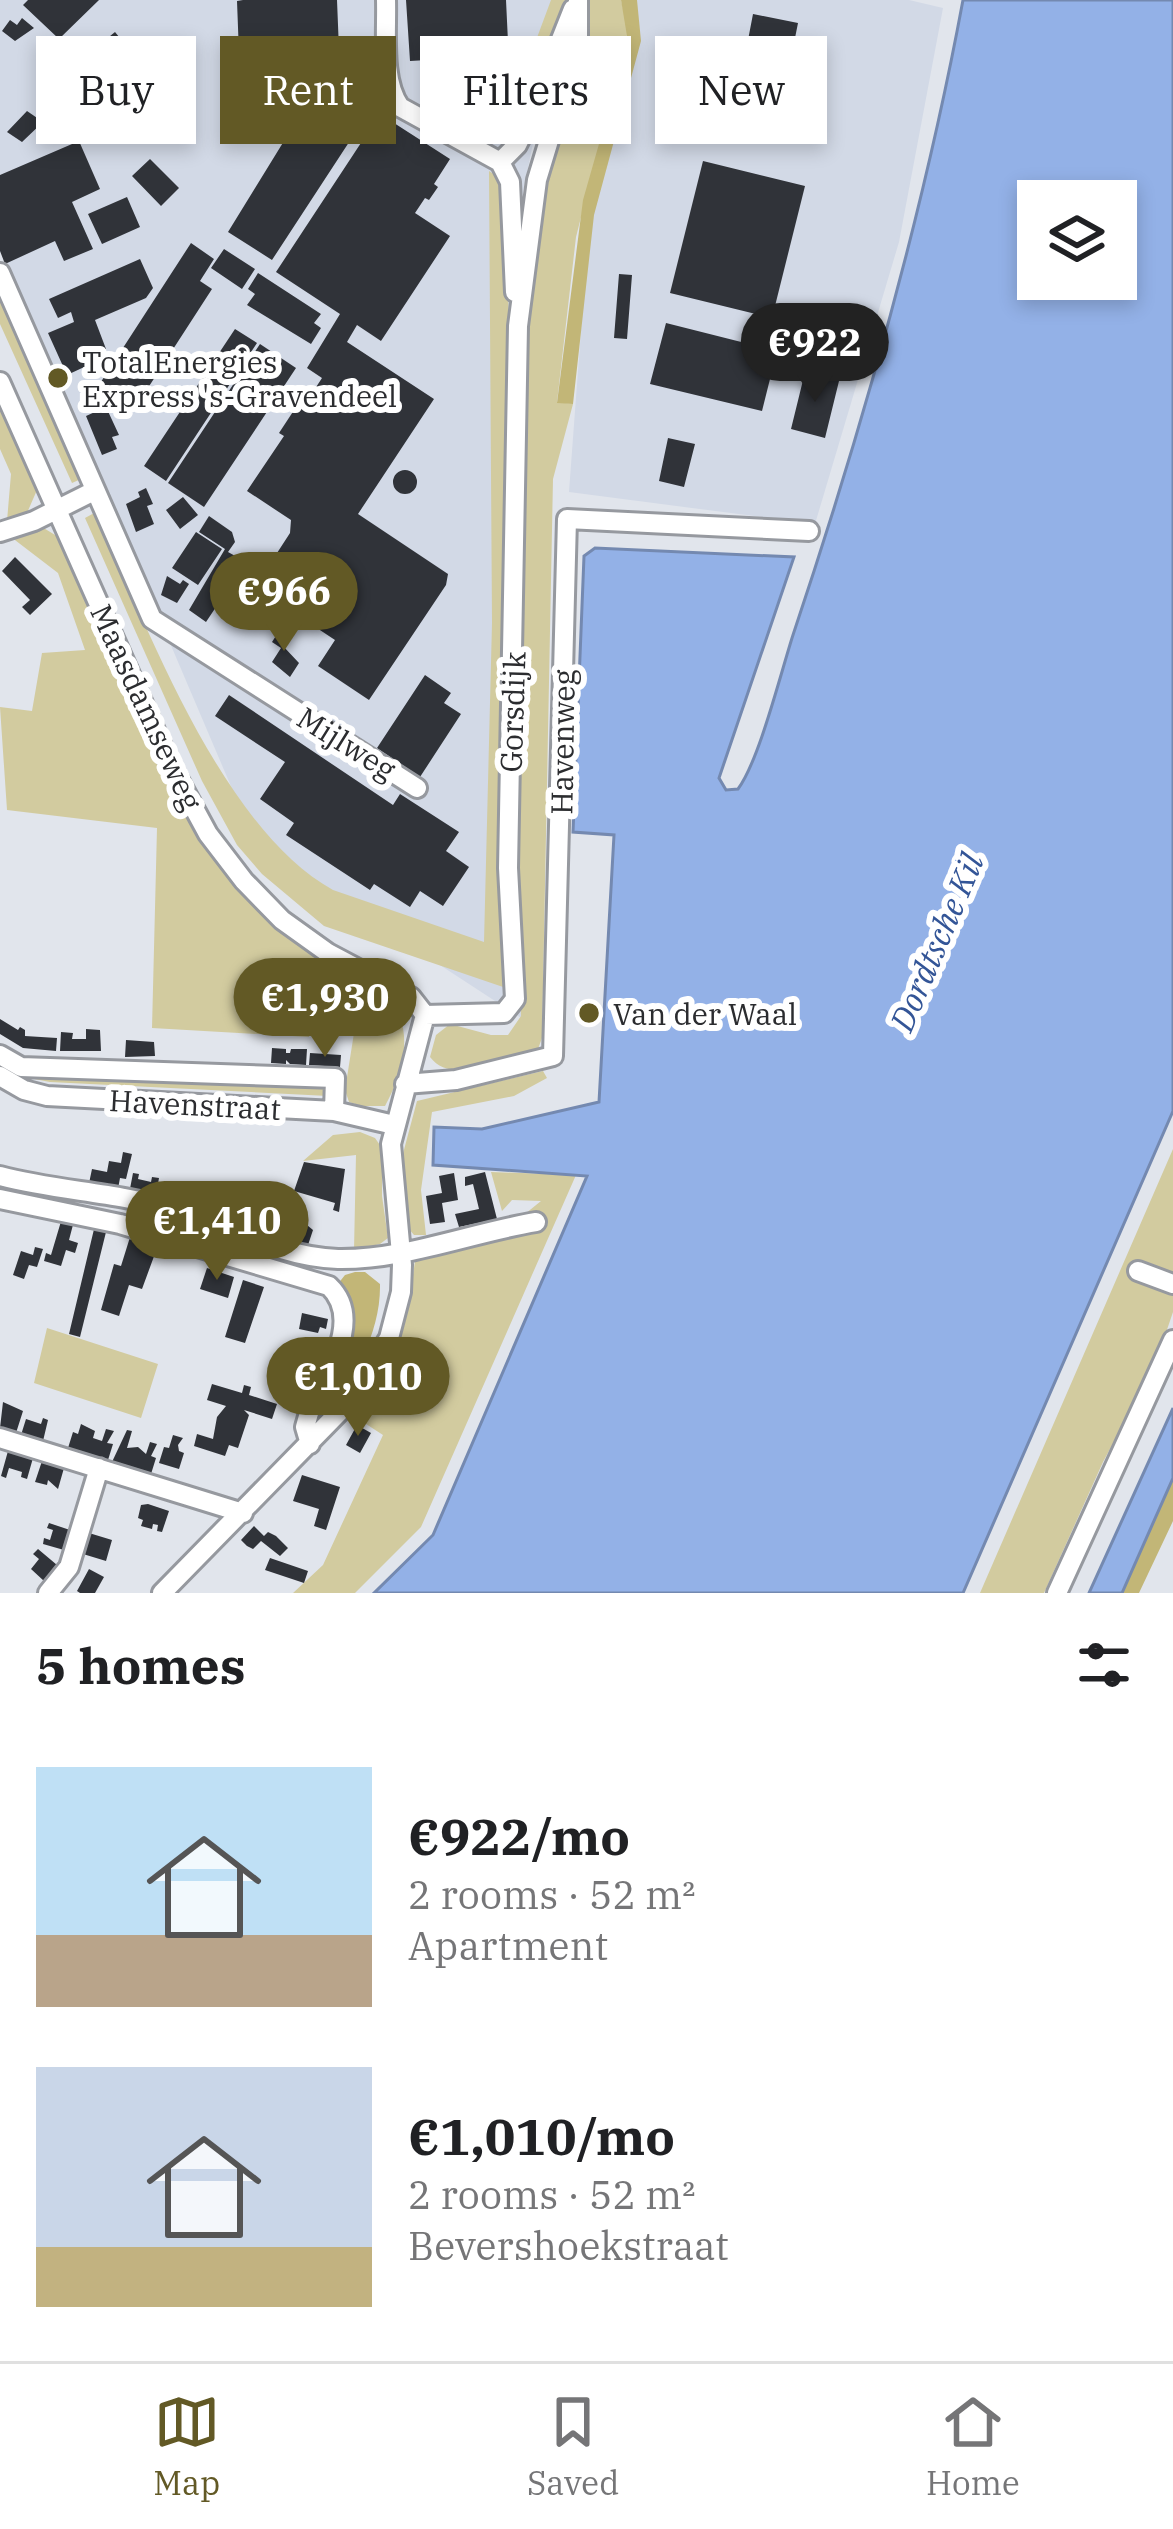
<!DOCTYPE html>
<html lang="en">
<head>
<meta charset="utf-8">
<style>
  :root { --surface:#fff; --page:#f6f6f6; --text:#202124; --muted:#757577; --line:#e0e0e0; --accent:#625925 }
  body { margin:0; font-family:"IBM Plex Serif",serif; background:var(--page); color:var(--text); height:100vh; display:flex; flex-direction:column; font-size:45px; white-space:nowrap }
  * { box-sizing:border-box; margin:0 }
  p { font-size:39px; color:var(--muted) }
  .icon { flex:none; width:66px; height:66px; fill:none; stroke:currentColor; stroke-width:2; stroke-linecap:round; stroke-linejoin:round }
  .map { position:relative; height:1593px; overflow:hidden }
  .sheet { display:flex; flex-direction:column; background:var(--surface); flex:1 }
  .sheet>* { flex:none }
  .guide { position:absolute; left:36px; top:36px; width:1101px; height:108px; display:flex; gap:24px }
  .tools { position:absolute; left:1017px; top:180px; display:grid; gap:24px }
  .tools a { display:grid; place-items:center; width:120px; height:120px; border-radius:0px; background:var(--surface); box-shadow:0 6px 18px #0003; font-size:60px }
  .price { position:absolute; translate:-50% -102px; padding:0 27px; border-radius:42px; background:var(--accent); color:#fff; font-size:39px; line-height:78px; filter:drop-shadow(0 3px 6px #0008) }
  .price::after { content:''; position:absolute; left:50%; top:72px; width:36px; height:27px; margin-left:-18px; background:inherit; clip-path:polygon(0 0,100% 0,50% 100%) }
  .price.current { background:#222; color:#fff }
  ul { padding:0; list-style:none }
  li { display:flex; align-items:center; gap:36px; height:300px; padding:0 36px }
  li span { display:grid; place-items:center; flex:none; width:336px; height:240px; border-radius:0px; color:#555 }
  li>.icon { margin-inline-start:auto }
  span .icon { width:144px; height:144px; fill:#fffc; stroke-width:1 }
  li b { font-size:51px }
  h2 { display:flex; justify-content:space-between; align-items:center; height:144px; padding:0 36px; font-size:51px }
  .chip { padding:0 42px; border-radius:0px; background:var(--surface); box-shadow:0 6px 18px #0003; font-size:42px; line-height:108px }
  .chip.current { background:var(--accent); color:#fff }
  .tabs { display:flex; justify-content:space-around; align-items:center; height:168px; border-top:3px solid var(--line); background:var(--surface); font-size:33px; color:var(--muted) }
  .tabs a { display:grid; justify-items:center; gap:6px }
  .tabs .current { color:var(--accent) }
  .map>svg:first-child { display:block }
</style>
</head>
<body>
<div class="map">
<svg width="1173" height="1593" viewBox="0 0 1173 1593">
  <rect width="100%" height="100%" fill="#e1e5ec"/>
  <!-- built -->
  <path fill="#d2d9e6" d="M 0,0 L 562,0 L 517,222 L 538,1029 L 256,845 L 0,244 Z
    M 635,0 L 909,0 L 943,8 L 899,242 L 815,524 L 569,492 L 594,155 Z"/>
  <!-- green -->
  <path fill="#d2cb9f" d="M 551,0 L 571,0 L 520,127 L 508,121 L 509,113 Z
    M 583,0 L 621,0 L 628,31 L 576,237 L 557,402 L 573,404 L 553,479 L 542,1038 L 538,1049 L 529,1053 C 498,1059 452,1086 430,1057 L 436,1035 L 450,1024 L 491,1035 L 508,1035 L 521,1016 L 514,816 L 529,251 Z
    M 489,171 L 498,177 L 503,197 L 509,315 L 506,988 L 324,926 L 262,874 L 237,845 L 202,781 L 85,518 L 96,512 C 146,625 222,829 333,890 L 484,942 L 492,623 Z
    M 0,295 L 81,479 L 72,483 L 0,324 Z
    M 0,405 L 37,490 L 27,513 L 7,521 L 11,474 L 0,449 Z
    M 42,527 L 60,538 L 179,805 C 210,858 251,909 301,946 C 325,963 373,979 390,999 C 415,1031 403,1074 385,1106 L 362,1106 L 349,1102 L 345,1090 L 357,1014 L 310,995 L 309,1037 L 152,1028 L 157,828 L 7,810 L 0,707 L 32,711 L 42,653 L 85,650 L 58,573 L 11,537 Z
    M 0,1065 L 325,1084 L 328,1096 L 50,1082 L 24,1077 Z
    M 543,1071 L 547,1078 L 514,1096 L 432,1112 L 421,1190 L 426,1235 L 414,1235 L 408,1228 L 401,1161 L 417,1101 Z
    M 360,1132 L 375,1138 L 382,1148 L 382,1196 L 388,1238 L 380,1244 L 354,1250 L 356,1155 L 303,1161 L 333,1135 Z
    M 1173,1149 L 1173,1312 L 1155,1365 L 1103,1462 L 1044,1593 L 980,1593 Z
    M 491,1172 L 576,1175 L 421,1527 L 355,1593 L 293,1593 L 323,1565 L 383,1435 L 349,1413 C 390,1364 407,1324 415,1261 L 421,1254 L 498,1236 L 541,1201 L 512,1200 L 502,1211 Z
    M 47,1328 L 158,1364 L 141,1418 L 34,1383 Z"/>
  <!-- forest -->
  <path fill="#c2b677" d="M 621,0 L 637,0 L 641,41 L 594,215 L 573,404 L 557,403 L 583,200 L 628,42 Z
    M 355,1272 L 365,1272 L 380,1284 C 381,1334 353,1379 325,1419 L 314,1418 L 346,1334 L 337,1285 L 345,1275 Z
    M 1173,1475 L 1173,1521 L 1139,1593 L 1122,1593 Z"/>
  <!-- water -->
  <path fill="#93b1e7" stroke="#7489b0" stroke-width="3" fill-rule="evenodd" d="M 963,0 L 1173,0 L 1173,1111 L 963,1593 L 374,1593 L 433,1535 L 587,1176 L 433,1165 L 434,1127 L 482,1129 L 599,1102 L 614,835 L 573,832 L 584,556 L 595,548 L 794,557 L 719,778 L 726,790 L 738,789 C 759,761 781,672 793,635 C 863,426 923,216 963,0 ZM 1116,201 L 1116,279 L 1038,279 L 1038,201 Z
    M 1173,1408 L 1173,1478 L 1122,1593 L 1089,1593 Z"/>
  <!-- building -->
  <path fill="#303339" d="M 28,0 L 99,0 L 59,39 L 23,5 Z
    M 243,0 L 337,0 L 339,50 L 239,54 L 237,1 Z
    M 406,0 L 506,0 L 508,42 L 479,44 L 478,57 L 410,61 Z
    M 753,14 L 798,23 L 793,48 L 748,40 Z
    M 22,18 L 34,28 L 15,41 L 2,31 L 10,20 L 17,25 Z
    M 115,32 L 124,43 L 101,61 L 93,50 Z
    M 73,68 L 85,80 L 78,88 L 73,83 L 59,98 L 50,88 Z
    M 328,79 L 372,107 L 272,260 L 228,232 L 292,128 L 295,130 Z
    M 27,111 L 43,122 L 22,142 L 7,132 Z
    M 380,114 L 450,159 L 434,184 L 438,187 L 429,200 L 425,198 L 415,213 L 450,236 L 381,341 L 357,325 L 347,342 L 434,399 L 358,514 L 448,574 L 446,585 L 369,700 L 318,666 L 335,640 L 255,587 L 290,533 L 291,520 L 247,491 L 284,436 L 279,433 L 300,401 L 305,404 L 322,378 L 307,368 L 340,314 L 276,272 Z
    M 79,141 L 100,189 L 72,202 L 93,249 L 64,261 L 55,241 L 5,264 L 0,251 L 0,175 Z
    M 150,159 L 179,188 L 161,206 L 132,176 Z
    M 703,161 L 805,186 L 772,318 L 670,293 Z
    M 127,197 L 140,227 L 102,244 L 88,214 Z
    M 191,243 L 214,259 L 200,281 L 212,289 L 133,411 L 97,388 Z
    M 224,249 L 255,269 L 242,289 L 211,268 Z
    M 140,259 L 153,288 L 146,298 L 95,320 L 106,349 L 92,355 L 95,362 L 67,375 L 48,333 L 74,322 L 71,312 L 58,318 L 49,299 Z
    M 258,273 L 321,314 L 314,323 L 321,328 L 311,344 L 247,305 L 255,294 L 248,289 Z
    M 619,274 L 632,275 L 627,339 L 614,338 Z
    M 809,322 L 855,334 L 844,379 L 797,368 Z
    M 666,323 L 777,351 L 762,411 L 650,384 Z
    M 235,329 L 257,343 L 166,481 L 144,466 Z
    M 260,344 L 296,368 L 204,507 L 168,483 Z
    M 805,372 L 839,381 L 825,438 L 791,429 Z
    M 106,407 L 119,435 L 112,437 L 117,449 L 102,455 L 86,416 Z
    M 668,438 L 695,444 L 684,487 L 659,481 Z
    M393 482a12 12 0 1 1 24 0a12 12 0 1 1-24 0Z
    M 146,488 L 153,504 L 147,506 L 154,524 L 136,532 L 126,504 L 140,497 L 138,492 Z
    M 183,497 L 198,515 L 180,529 L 166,510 Z
    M 209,516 L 232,532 L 235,542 L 228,552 L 237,557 L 240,571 L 206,622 L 189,610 L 225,549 L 199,532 Z
    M 196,532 L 222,549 L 198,585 L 172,568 Z
    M 15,557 L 52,594 L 30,615 L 22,607 L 30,600 L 2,571 Z
    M 167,576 L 180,584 L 183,580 L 189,584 L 177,603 L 161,595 Z
    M 281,628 L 291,635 L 283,646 L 299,663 L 290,677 L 272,662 L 281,648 L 272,642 Z
    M 425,675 L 451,693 L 444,703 L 461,714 L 420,777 L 377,748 Z
    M 229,695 L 393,805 L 400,794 L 459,832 L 446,851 L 469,867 L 443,906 L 420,891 L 410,907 L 374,884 L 370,890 L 286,835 L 294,823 L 260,799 L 285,762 L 215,716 Z
    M 0,1019 L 18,1030 L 20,1027 L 25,1030 L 25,1036 L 57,1038 L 56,1051 L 23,1048 L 0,1034 Z
    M 86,1029 L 100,1030 L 101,1051 L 60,1051 L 61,1032 L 73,1033 L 72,1039 L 86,1039 Z
    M 126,1040 L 154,1042 L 155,1056 L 125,1057 Z
    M 272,1048 L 286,1049 L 286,1053 L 290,1053 L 291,1049 L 307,1049 L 306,1065 L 290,1064 L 286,1060 L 286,1064 L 271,1063 Z
    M 310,1053 L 341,1055 L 340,1067 L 309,1065 Z
    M 123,1152 L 132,1154 L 126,1179 L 120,1178 L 117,1194 L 88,1188 L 92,1169 L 107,1172 L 109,1161 L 121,1163 Z
    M 304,1162 L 345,1169 L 339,1212 L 333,1210 L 335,1203 L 294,1191 Z
    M 485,1172 L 497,1219 L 459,1227 L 455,1214 L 479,1209 L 473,1184 L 465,1186 L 465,1177 Z
    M 133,1173 L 139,1174 L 138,1179 L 151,1182 L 152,1177 L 159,1178 L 155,1200 L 129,1194 Z
    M 454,1173 L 458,1200 L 442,1203 L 445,1222 L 430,1224 L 426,1196 L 442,1193 L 439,1176 Z
    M 258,1182 L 284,1191 L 280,1211 L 296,1216 L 313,1230 L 307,1248 L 218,1222 L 227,1196 L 250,1204 Z
    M 185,1185 L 193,1187 L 191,1194 L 204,1199 L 207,1191 L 213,1194 L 209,1208 L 204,1206 L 201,1214 L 185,1209 L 187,1201 L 182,1199 L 180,1207 L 164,1202 L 169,1187 L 183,1192 Z
    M 62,1218 L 74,1221 L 69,1240 L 78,1243 L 75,1253 L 66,1250 L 61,1266 L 44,1261 L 46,1253 L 51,1255 Z
    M 95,1225 L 107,1228 L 80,1337 L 69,1334 Z
    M 131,1234 L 160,1240 L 142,1289 L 129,1285 L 119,1316 L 101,1310 L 114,1264 L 121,1266 Z
    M 35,1247 L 43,1249 L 37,1267 L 29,1265 L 24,1279 L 13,1275 L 21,1251 L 33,1255 Z
    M 207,1268 L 234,1277 L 228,1298 L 200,1289 Z
    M 243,1280 L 264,1287 L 245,1343 L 225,1337 Z
    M 302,1313 L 328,1319 L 326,1329 L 320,1327 L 318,1333 L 299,1329 Z
    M 278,1357 L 293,1362 L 288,1377 L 294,1379 L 290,1394 L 269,1388 L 271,1381 L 267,1379 Z
    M 212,1384 L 242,1393 L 244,1385 L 251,1387 L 249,1395 L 277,1404 L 272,1419 L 244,1410 L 249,1415 L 238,1448 L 229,1445 L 225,1456 L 194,1446 L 197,1434 L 213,1439 L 217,1417 L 226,1406 L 207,1400 Z
    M 3,1402 L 23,1411 L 16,1433 L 0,1428 Z
    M 43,1418 L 48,1420 L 43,1441 L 21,1435 L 26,1419 L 41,1424 Z
    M 81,1424 L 95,1431 L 93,1438 L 102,1441 L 106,1429 L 114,1431 L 107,1443 L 113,1444 L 108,1460 L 68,1448 L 73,1432 L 78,1434 Z
    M 357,1425 L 371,1433 L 360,1453 L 346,1445 Z
    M 127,1430 L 132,1431 L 127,1448 L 138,1447 L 146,1454 L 150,1442 L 157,1444 L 151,1456 L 156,1458 L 151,1474 L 112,1462 Z
    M 173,1435 L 183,1438 L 178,1445 L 179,1451 L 184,1453 L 179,1469 L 159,1463 L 164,1447 L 169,1448 Z
    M 8,1451 L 33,1458 L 27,1479 L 21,1477 L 22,1472 L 9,1468 L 6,1478 L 1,1476 Z
    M 42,1461 L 64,1468 L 58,1489 L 48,1480 L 47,1485 L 35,1482 Z
    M 302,1475 L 340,1487 L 326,1530 L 314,1526 L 319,1509 L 293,1501 Z
    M 148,1504 L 169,1511 L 162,1532 L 157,1531 L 158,1525 L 153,1524 L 152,1529 L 141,1526 L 143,1520 L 138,1518 L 141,1505 Z
    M 49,1523 L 70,1530 L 64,1550 L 43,1544 L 44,1538 L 50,1540 L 53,1530 L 47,1528 Z
    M 254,1526 L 264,1536 L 268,1532 L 276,1536 L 288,1548 L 280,1556 L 261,1541 L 253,1549 L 247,1546 L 241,1540 Z
    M 89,1533 L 112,1540 L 106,1561 L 83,1554 Z
    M 38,1549 L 57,1565 L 44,1581 L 31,1569 L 39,1559 L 33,1554 Z
    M 270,1558 L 308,1571 L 304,1583 L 265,1570 Z
    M 89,1569 L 104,1577 L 95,1593 L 80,1593 L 77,1591 Z"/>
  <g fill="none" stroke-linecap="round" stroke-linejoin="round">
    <defs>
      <path id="minor" d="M 386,0 C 387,33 381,80 400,107 L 500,162
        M 0,273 L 152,619 L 417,788
        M 515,292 L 510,182 L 500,162 L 517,145 L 526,127 L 573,9
        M 0,382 L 169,762 L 208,834 L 244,881 L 282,920 L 328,953 L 411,997 L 425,1015
        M 0,532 L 34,521 L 94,491
        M 425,1015 L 504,1013 L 515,999 L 508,868 L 518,326 L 537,180 L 578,45 L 578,0
        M 0,1055 L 21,1067 L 335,1078 L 334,1111
        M 0,1076 L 24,1090 L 47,1096 L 334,1111 L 394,1125
        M 405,1084 L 456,1080 L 553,1056 L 567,519 L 809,531
        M 0,1176 C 56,1191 116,1192 171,1209 C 227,1226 279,1257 338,1259 C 405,1260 470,1233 536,1222
        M 0,1199 L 120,1224 L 329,1286 C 365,1320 325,1375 309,1413 L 305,1427 L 310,1444
        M 1138,1271 L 1173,1284
        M 0,1438 L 243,1513
        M 48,1593 L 69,1567 L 99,1468
        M 162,1593 L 350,1401 L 389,1338 L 401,1292 L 402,1265 L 391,1144 L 425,1015
        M 1057,1593 L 1173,1340"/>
    </defs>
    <!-- minor casing -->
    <use href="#minor" stroke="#96999f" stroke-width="24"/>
    <!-- minor -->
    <use href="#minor" stroke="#fff" stroke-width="18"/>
  </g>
  <!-- markers -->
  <g fill="#625925" stroke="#fff" stroke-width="4.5">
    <circle cx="58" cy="378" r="12"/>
    <circle cx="589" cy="1013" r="12"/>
  </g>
  <g text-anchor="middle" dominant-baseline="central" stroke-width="12" stroke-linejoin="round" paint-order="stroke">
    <!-- poi labels -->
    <g font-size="30" fill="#2b2c2f" stroke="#fff" text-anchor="start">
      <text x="82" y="361">TotalEnergies<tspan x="82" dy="34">Express 's-Gravendeel</tspan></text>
      <text x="613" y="1013">Van der Waal</text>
    </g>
    <!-- street labels -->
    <g font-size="30" fill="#2b2c2f" stroke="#fff">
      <text transform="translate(147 707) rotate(65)">Maasdamseweg</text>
      <text transform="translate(512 712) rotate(-88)">Gorsdijk</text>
      <text transform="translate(562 742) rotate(-89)">Havenweg</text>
      <text transform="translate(347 743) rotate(32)">Mijlweg</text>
      <text transform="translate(195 1104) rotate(3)">Havenstraat</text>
    </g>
    <!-- water labels -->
    <g font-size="33" font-style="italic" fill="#335597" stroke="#fff">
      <text transform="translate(936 942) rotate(-67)">Dordtsche Kil</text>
    </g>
  </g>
</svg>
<div class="tools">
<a><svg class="icon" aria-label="layers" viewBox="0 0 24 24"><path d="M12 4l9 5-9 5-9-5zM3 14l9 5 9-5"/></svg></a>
</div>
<b class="price current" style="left:815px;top:405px">€922</b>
<b class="price" style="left:284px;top:654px">€966</b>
<b class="price" style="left:325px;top:1060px">€1,930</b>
<b class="price" style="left:217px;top:1283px">€1,410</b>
<b class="price" style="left:358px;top:1439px">€1,010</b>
<div class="guide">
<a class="chip">Buy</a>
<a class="chip current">Rent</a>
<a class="chip">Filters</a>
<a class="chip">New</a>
</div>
</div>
<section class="sheet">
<h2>5 homes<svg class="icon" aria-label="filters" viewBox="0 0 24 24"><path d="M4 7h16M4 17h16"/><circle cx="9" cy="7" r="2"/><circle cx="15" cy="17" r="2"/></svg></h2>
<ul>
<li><span style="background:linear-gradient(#bfe0f5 70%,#b9a48a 0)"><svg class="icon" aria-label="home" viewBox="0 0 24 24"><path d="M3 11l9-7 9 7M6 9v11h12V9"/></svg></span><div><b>€922/mo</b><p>2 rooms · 52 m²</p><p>Apartment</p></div></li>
<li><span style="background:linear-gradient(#c9d6e8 75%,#c2b280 0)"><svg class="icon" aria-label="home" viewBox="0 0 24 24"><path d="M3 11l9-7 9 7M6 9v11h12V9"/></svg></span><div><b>€1,010/mo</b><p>2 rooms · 52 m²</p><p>Bevershoekstraat</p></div></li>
</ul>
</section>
<nav class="tabs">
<a class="current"><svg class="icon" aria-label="map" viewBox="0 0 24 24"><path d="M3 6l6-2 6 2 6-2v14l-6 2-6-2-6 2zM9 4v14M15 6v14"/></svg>Map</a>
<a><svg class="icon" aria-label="saved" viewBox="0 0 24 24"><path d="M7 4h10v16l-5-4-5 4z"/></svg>Saved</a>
<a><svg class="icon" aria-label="home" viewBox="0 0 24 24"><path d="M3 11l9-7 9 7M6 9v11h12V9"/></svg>Home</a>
</nav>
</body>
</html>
